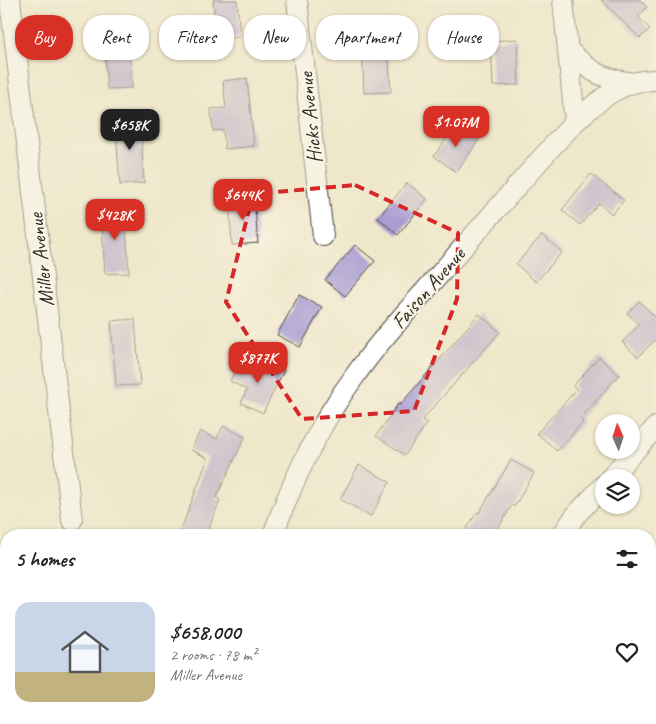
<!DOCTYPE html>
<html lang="en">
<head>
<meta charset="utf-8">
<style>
  :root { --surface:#fff; --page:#f2f2f2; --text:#202124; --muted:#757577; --accent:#d93025 }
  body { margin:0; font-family:Caveat,sans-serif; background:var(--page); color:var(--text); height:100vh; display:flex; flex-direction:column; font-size:19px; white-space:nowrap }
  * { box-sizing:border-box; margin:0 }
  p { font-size:16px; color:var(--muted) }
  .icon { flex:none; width:28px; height:28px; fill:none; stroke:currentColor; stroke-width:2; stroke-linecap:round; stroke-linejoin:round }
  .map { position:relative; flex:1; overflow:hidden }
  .details { position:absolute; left:0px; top:529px; width:656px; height:196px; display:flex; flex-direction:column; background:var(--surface); border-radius:20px 20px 0 0; box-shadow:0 1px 4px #0004 }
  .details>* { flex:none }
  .banner { position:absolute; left:15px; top:15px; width:626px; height:45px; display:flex; gap:10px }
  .needle { width:32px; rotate:357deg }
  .buttons { position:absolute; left:595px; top:414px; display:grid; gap:10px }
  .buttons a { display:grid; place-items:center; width:45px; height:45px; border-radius:50%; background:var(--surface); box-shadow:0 1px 4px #0004; font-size:25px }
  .price { position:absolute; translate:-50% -42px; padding:0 11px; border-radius:10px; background:var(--accent); color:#fff; font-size:16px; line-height:32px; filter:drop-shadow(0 1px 2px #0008) }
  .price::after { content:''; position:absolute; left:50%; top:30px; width:15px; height:11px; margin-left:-8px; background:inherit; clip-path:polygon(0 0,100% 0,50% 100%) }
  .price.selected { background:#222; color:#fff }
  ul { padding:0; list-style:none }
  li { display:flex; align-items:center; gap:15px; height:125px; padding:0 15px }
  li span { display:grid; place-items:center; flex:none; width:140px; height:100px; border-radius:15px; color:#555 }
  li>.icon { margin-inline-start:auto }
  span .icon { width:60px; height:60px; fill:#fffc; stroke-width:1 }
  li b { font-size:21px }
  h2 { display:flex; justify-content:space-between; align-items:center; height:60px; padding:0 15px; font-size:21px }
  .chip { padding:0 18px; border-radius:20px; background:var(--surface); box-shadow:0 1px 4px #0004; font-size:18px; line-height:45px }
  .chip.selected { background:var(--accent); color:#fff }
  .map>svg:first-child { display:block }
</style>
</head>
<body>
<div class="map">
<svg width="656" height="724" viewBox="0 0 656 724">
  <rect width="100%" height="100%" fill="#fcf5e5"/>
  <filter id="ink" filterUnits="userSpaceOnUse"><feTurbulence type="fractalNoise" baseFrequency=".02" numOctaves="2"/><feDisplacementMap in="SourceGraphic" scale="10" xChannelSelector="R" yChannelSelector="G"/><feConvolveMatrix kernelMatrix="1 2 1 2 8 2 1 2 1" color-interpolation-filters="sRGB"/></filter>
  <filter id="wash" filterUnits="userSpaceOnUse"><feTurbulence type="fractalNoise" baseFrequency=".0096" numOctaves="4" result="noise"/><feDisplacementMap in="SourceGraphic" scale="20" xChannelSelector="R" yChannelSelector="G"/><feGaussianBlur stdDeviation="1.12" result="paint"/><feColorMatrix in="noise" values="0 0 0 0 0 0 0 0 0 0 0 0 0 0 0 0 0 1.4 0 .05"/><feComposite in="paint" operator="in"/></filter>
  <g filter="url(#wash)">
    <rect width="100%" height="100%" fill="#efe7ca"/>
    <g id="blocks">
      <!-- building -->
      <path fill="#a99dd1" d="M 213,0 L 237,0 L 240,37 L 216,38 Z
        M 601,0 L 640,0 L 647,7 L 638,17 L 650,29 L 640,38 Z
        M 127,22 L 132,88 L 107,89 L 103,24 Z
        M 517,39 L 519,85 L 493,86 L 491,41 Z
        M 388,46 L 391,92 L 364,93 L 362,47 Z
        M 247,78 L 254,146 L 225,149 L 223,130 L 213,131 L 211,109 L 226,108 L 223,81 Z
        M 140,118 L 144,183 L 120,185 L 115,120 Z
        M 457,124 L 479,140 L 456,172 L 434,156 Z
        M 591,174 L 624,200 L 612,214 L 599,203 L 580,225 L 562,210 Z
        M 407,183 L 427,199 L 398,235 L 378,218 Z
        M 254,197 L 258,243 L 232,245 L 229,200 Z
        M 125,208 L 129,273 L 105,274 L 101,209 Z
        M 542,235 L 562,252 L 536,282 L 516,264 Z
        M 355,245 L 375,261 L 345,296 L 325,280 Z
        M 299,295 L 322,307 L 300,347 L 277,335 Z
        M 639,301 L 656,318 L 656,339 L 638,357 L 622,342 L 639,325 L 627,313 Z
        M 479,314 L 500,332 L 422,420 L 427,423 L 405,455 L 376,436 L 398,404 L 400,405 Z
        M 135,319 L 140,385 L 116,386 L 111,321 Z
        M 599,357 L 619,375 L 580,419 L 583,422 L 557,451 L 537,433 L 577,389 L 573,386 Z
        M 262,360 L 284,370 L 263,413 L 241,403 L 247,390 L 230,381 L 239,363 L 257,371 Z
        M 223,426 L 245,437 L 216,498 L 220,500 L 206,535 L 179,535 L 208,458 L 191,450 L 200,431 L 217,439 Z
        M 511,460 L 534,473 L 514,507 L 512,505 L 494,535 L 463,535 L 477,512 L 479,513 Z
        M 359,465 L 390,482 L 371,516 L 340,499 Z"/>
    </g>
  </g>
  <g filter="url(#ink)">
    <use href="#blocks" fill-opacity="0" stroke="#484743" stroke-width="1"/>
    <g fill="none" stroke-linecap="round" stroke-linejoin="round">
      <defs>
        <path id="street" d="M 10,0 L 72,520
          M 297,0 L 323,236
          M 568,50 C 592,73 600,78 633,83
          M 575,122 C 598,100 623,79 656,80
          M 610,478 L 656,427
          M 273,535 C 293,479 319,425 354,377 C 379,341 410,308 439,275 C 478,230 517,186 557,141 L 575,122 L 563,0
          M 562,535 L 576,515 L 604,485
          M 228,724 L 229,719
          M 489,724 L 489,719"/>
      </defs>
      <!-- street casing -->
      <use href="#street" stroke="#484743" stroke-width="22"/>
      <!-- street -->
      <use href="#street" stroke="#fff" stroke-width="20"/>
    </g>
  </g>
  <!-- marked area -->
  <path d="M0 0H656V724H0ZM 355,185 L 458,233 L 457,299 L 414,411 L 302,419 L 226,302 L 253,194 Z" fill="#efe7ca" fill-opacity=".55" fill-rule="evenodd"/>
  <path fill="none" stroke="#d62828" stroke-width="4" stroke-dasharray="10 6" stroke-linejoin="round" d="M 355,185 L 458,233 L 457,299 L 414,411 L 302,419 L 226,302 L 253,194 Z"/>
  <g text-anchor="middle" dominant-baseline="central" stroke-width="4" stroke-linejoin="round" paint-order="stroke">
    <!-- street labels -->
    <g font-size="21" fill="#2b2b2b" stroke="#fcf5e5">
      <text transform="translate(310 118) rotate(-96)">Hicks Avenue</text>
      <text transform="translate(41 260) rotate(-97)">Miller Avenue</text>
      <text transform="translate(428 288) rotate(-49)">Faison Avenue</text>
    </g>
  </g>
</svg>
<div class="buttons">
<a><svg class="needle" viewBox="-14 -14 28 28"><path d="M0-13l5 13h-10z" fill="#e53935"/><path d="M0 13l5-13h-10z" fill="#757577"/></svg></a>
<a><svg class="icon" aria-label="layers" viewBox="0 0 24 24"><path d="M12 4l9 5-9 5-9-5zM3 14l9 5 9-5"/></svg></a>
</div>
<b class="price" style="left:456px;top:148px">$1.07M</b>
<b class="price selected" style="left:130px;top:151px">$658K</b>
<b class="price" style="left:243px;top:221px">$644K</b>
<b class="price" style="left:115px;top:241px">$428K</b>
<b class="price" style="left:258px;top:384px">$877K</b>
<div class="banner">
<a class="chip selected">Buy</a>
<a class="chip">Rent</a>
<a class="chip">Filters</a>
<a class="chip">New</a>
<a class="chip">Apartment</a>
<a class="chip">House</a>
</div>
<section class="details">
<h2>5 homes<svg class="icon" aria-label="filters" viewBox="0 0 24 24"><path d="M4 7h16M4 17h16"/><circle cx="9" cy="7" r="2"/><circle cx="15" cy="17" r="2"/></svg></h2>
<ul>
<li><span style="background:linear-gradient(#c9d6e8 70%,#c2b280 0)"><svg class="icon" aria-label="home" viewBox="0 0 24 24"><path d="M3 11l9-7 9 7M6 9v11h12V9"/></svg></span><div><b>$658,000</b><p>2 rooms · 78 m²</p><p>Miller Avenue</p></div><svg class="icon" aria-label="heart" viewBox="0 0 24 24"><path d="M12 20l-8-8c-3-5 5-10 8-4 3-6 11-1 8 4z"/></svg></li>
</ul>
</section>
</div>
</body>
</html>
